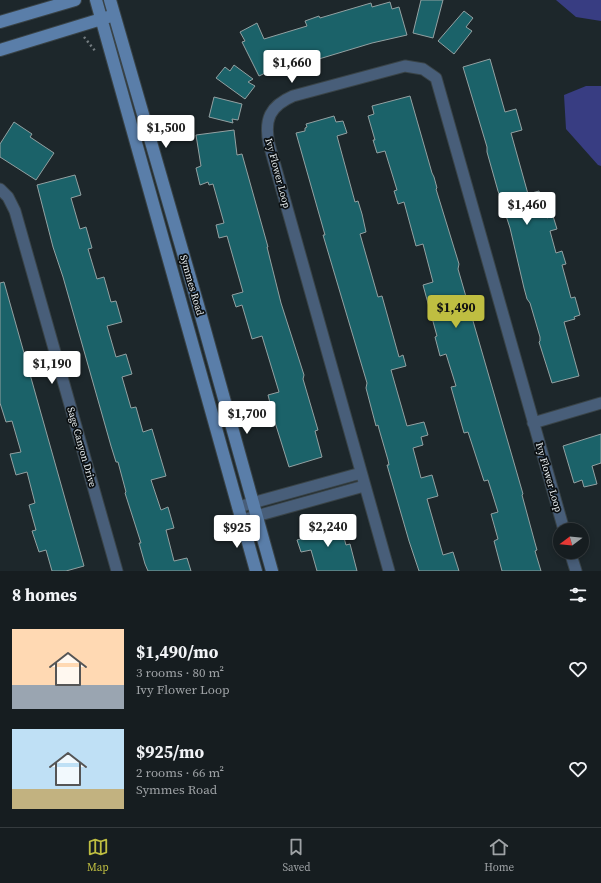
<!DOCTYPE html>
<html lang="en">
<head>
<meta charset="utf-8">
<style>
  :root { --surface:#161d20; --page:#232a2d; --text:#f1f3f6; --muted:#9ea2a5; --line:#353b3e; --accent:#bfbe41 }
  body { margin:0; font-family:"Source Serif 4",serif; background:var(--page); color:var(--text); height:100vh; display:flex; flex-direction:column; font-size:15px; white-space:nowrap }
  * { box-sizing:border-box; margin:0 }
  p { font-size:13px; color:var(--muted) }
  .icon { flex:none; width:22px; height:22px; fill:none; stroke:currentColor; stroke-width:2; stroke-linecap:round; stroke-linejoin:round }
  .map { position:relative; height:571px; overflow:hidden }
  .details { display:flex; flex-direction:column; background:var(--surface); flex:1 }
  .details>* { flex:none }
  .needle { width:26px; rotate:254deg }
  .controls { position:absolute; left:553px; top:523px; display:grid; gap:8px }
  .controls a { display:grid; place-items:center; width:36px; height:36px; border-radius:50%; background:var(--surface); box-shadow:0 2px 6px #0003,0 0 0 1px var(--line); font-size:20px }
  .price { position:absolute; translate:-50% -34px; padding:0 9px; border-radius:4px; background:#fff; color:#222; font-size:13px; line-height:26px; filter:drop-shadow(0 1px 2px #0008) }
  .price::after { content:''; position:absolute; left:50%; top:24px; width:12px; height:9px; margin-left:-6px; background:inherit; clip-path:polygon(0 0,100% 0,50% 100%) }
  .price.active { background:var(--accent); color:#111 }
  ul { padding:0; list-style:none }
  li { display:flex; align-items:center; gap:12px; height:100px; padding:0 12px }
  li span { display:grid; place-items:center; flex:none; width:112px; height:80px; border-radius:0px; color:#555 }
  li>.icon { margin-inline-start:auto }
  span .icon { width:48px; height:48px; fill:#fffc; stroke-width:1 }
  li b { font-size:17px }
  h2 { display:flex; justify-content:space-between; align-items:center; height:48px; padding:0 12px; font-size:17px }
  .dock { display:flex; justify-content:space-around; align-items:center; height:56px; border-top:1px solid var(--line); background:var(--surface); font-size:11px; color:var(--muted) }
  .dock a { display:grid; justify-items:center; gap:2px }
  .dock .active { color:var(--accent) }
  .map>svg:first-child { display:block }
</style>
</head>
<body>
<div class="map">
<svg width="601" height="571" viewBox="0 0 601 571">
  <rect width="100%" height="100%" fill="#1d272b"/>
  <!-- water -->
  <path fill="#383d82" d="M 556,0 L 601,0 L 601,21 L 576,17 Z
    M 586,86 L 601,86 L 601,166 L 598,165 L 566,129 L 564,95 Z"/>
  <!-- building -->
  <path fill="#1b6269" stroke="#93a1a2" d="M 421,0 L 443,0 L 433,38 L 413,33 Z
    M 390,2 L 392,9 L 399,7 L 407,35 L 372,43 L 289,68 L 285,68 L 284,64 L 259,76 L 242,42 L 245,41 L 240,32 L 257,23 L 264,39 L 307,26 L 305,21 L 319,16 L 320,18 L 371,3 L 372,7 Z
    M 464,11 L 473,18 L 466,27 L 472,31 L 454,54 L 438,41 Z
    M 490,59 L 505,112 L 516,109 L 522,130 L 511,133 L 528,194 L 539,191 L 547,218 L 553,216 L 557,229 L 550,231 L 556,253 L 562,251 L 566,264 L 562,265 L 571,298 L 575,297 L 580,315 L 574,317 L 575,319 L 564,322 L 579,376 L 552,383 L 539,342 L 540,341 L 540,337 L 530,303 L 527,299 L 524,288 L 510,228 L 498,191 L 487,152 L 487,147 L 463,67 Z
    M 234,65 L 253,79 L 248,82 L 255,86 L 245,99 L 216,78 L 225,67 L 230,71 Z
    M 410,96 L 432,173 L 434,177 L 437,188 L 436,189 L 459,264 L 458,269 L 523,494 L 522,495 L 535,543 L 537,550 L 535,551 L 541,571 L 502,571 L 494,541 L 498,539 L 491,514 L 498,512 L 488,480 L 484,481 L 468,432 L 464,433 L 451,387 L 456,386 L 446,354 L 440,356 L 435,337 L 437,336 L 423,285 L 433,282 L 423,244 L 416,246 L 404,202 L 398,204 L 394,191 L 397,190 L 385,151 L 377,153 L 373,140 L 375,140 L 368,116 L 374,114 L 372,106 Z
    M 214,97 L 242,104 L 238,120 L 232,119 L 233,123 L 209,117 Z
    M 334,116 L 336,122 L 343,121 L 347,133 L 337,136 L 355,202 L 358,201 L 362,214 L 366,232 L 360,234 L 378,297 L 382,296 L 399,357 L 403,355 L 406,366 L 391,370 L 407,426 L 424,422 L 428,435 L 421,437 L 423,445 L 413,448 L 421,478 L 432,475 L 438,496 L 427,499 L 443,555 L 453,552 L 459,571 L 419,571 L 409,541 L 387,465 L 389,465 L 388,460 L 379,429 L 378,425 L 376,426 L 366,388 L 367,383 L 323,235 L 325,235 L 296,133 L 305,131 L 305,128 L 307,127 L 306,124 Z
    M 14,122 L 32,134 L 30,137 L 54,153 L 36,180 L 0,157 L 0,144 Z
    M 234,130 L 237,155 L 242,154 L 268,247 L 267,247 L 281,303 L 304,375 L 303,379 L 318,430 L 315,431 L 322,457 L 289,467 L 273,416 L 267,418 L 263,405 L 270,403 L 268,395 L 279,392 L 262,336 L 252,339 L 242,305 L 236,307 L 232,295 L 243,292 L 227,236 L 219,238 L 216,225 L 224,223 L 213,184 L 209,185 L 208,182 L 200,185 L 196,168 L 201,166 L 196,135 Z
    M 75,175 L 81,195 L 71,198 L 80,229 L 86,227 L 92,248 L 88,249 L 97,279 L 104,277 L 111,302 L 116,301 L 122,322 L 107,326 L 116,357 L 126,354 L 132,374 L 122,377 L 131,408 L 136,407 L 143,432 L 152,429 L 166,476 L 151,480 L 161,510 L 168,507 L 174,528 L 166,530 L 174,561 L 187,558 L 191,571 L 148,571 L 145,564 L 139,543 L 141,543 L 125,493 L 126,492 L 118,462 L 116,462 L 111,446 L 63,277 L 53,247 L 37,185 Z
    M 4,282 L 84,566 L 66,571 L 52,571 L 46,550 L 39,552 L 32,531 L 36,530 L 29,505 L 35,503 L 27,472 L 16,475 L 10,454 L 21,452 L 12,421 L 6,422 L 0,403 L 0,283 Z
    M 601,434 L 601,463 L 592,466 L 597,484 L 584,487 L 582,480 L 574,483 L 563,446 Z
    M 339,520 L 346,545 L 350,544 L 357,571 L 317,571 L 311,550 L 301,552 L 297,540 L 304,538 L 302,530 Z"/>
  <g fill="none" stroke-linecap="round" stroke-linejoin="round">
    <defs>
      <path id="street" d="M 0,189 L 8,197 L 15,211 L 117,571
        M 533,423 L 601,403
        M 238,507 L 361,473
        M 242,520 L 364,486
        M 570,552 L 576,571
        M 389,571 L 269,144 C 264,119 270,106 293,96 L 405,66 L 423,69 L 436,78 L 564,530"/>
      <path id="secondary" d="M 96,0 L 256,571
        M 110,0 L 198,305 L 272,571
        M 0,22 L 75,0
        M 0,50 L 108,17"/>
    </defs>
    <!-- street casing -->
    <use href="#street" stroke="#394347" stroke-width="13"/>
    <!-- secondary casing -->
    <use href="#secondary" stroke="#394347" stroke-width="14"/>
    <!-- path -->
    <path stroke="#737b7f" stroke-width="2.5" stroke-dasharray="2 3" stroke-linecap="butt" d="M 84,37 L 96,52
      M 225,528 L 232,530"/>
    <!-- street -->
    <use href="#street" stroke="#485e79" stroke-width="11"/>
    <!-- secondary -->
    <use href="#secondary" stroke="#5a7ea9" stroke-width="12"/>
  </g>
  <g text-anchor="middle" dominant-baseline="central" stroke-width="3.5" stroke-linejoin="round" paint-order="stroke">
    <!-- street labels -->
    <g font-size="10" fill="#e8eef1" stroke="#0b0f11">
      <text transform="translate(278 173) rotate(75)">Ivy Flower Loop</text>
      <text transform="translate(192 285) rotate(74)">Symmes Road</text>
      <text transform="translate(82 447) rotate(74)">Sage Canyon Drive</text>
      <text transform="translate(549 477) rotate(74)">Ivy Flower Loop</text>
    </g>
  </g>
</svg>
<div class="controls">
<a><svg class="needle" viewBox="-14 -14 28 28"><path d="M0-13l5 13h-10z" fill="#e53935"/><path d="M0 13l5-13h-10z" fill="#9ea2a5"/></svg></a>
</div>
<b class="price" style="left:292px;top:84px">$1,660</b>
<b class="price" style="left:166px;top:149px">$1,500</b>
<b class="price" style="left:527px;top:226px">$1,460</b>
<b class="price active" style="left:456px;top:329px">$1,490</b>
<b class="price" style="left:52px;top:385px">$1,190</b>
<b class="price" style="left:247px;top:435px">$1,700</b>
<b class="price" style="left:328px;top:548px">$2,240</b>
<b class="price" style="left:237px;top:549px">$925</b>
</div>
<section class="details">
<h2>8 homes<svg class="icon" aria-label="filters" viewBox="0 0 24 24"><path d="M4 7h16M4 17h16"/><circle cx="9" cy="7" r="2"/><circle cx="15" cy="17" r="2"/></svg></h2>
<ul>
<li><span style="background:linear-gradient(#ffd9b3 70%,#9aa5b1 0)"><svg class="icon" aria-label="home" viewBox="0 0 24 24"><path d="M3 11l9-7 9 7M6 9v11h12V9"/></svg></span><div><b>$1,490/mo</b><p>3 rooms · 80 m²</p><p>Ivy Flower Loop</p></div><svg class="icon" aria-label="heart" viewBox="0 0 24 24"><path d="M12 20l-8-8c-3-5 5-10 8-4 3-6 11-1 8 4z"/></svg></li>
<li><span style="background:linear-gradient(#bfe0f5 75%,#c2b280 0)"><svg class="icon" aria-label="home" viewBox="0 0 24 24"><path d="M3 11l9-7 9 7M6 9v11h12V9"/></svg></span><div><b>$925/mo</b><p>2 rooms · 66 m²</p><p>Symmes Road</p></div><svg class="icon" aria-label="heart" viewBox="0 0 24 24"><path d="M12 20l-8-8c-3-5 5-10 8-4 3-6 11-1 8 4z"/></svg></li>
</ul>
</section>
<nav class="dock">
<a class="active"><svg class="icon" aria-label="map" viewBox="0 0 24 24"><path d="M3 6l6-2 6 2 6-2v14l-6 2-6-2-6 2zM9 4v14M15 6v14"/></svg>Map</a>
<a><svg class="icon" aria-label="saved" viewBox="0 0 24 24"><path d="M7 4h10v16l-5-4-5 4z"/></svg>Saved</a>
<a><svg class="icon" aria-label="home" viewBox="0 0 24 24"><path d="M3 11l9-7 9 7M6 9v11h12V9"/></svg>Home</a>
</nav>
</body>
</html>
